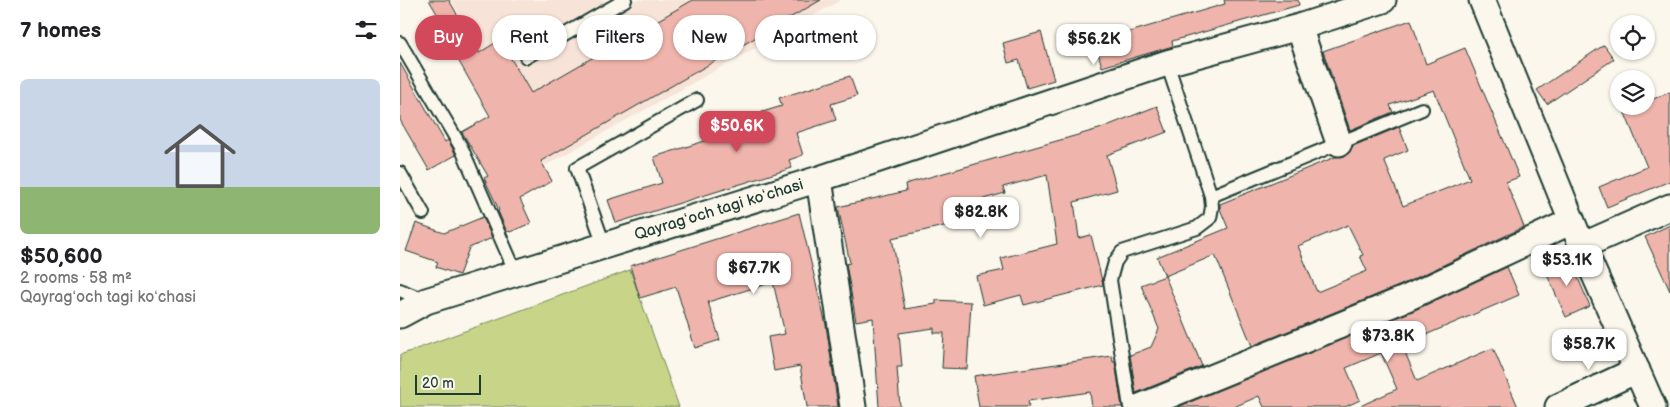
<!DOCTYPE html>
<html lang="en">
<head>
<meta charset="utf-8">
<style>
  :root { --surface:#fff; --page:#f2f2f2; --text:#202124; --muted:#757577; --line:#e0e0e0; --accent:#d1495b }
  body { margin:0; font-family:"Balsamiq Sans",sans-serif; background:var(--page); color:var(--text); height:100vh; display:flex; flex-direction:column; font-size:19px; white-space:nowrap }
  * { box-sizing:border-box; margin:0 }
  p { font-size:16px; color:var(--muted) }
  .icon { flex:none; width:28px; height:28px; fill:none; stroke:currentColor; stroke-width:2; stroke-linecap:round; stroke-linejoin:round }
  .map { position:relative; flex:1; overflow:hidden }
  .panel { display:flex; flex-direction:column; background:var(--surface); width:400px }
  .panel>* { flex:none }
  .top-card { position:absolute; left:15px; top:15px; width:475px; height:45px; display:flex; gap:10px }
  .buttons { position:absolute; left:1210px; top:15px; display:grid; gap:10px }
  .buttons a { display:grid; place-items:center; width:45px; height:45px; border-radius:50%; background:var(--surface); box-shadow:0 1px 4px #0004; font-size:25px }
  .scale { position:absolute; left:15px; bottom:12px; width:66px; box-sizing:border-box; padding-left:5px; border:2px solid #1f3d34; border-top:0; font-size:14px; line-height:18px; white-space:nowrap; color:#1f3d34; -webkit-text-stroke:4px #fbf7ec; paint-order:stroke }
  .price { position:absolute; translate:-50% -42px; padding:0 11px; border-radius:10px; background:#fff; color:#222; font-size:16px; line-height:32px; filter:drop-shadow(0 1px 2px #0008) }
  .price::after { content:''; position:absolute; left:50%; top:30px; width:15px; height:11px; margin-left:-8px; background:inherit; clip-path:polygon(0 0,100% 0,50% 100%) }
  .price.current { background:var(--accent); color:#fff }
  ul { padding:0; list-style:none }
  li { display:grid; align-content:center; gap:10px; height:265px; padding:0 20px }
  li+li { border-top:1px solid var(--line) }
  li span { display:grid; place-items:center; height:155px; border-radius:8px; color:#555 }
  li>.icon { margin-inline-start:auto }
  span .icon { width:90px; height:90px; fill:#fffc; stroke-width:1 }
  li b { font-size:21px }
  h2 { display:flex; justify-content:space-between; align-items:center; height:60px; padding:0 20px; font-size:21px }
  .chip { padding:0 18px; border-radius:22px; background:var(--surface); box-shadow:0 1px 4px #0004; font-size:18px; line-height:45px }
  .chip.current { background:var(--accent); color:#fff }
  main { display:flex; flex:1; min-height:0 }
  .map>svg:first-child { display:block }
</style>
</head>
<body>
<main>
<section class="panel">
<h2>7 homes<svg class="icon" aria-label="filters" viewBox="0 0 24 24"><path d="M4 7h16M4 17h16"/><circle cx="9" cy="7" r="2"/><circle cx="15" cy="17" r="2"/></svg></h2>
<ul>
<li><span style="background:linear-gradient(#c9d6e8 70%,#8fb573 0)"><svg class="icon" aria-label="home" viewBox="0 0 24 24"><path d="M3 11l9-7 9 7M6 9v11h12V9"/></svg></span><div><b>$50,600</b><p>2 rooms · 58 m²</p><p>Qayragʻoch tagi koʻchasi</p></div></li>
</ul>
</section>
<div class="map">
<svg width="1270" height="407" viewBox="0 0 1270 407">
  <rect width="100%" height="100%" fill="#fbf7ec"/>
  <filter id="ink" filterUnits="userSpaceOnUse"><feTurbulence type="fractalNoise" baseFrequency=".02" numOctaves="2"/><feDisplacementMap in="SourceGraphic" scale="10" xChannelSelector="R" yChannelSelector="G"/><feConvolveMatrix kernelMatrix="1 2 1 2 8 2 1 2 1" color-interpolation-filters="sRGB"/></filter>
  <g filter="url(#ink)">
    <!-- built -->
    <path fill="#f7e3d8" d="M 51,0 L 441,0 L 146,165 Z"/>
    <!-- green -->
    <path fill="#c8d588" stroke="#74895e" d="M 230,270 L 279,407 L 0,407 L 0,355 Z"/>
    <!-- building -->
    <path fill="#efb4ab" stroke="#1f3d34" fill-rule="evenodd" d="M 29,0 L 49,0 L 79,53 L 100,40 L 131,93 L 293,0 L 421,0 L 141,161 L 152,181 L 120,199 L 131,223 L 110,232 L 109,231 L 107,232 L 98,211 L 99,210 L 84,178 L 88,176 L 62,132 L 90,116 L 53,51 L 57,48 Z
      M 824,0 L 898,0 L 899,5 L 772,41 L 773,46 L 702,67 L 695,42 L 825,4 Z
      M 1011,20 L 1026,64 L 1065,48 L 1119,177 L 1106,182 L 1124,227 L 1001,285 L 852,346 L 815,255 L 765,276 L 757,257 L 828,228 L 820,209 L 820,204 L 935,157 L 944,156 L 949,153 L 953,146 L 999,127 L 1008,150 L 984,160 L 1003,206 L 1070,179 L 1034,90 L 990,105 L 993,112 L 950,130 L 923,51 ZM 948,225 L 963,255 L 960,256 L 967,271 L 917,292 L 898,246 Z
      M 641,32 L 654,80 L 627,88 L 619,60 L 608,63 L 603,43 Z
      M 1204,45 L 1214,59 L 1147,104 L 1137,90 Z
      M 0,63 L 45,142 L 48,140 L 56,155 L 29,170 L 0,120 Z
      M 450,76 L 457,96 L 431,104 L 436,120 L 396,133 L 403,155 L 389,160 L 392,168 L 216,223 L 208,200 L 262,183 L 254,157 L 349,127 L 346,117 L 382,106 L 379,98 Z
      M 1270,92 L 1270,181 L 1207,207 L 1199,187 L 1247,167 L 1224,111 L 1235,106 L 1246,106 L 1246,102 Z
      M 757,106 L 767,132 L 707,155 L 717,190 L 674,202 L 679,238 L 691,235 L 703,285 L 624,305 L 621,295 L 583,305 L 576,276 L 604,270 L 601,258 L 657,244 L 647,175 L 603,187 L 605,193 L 576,201 L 583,224 L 563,230 L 561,222 L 492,238 L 505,309 L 536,304 L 536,300 L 571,302 L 567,369 L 542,368 L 544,333 L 534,333 L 534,328 L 499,333 L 502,367 L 497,367 L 500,407 L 479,407 L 473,318 L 456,321 L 446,264 L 450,263 L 438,207 L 506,191 L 505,184 L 699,129 Z
      M 399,213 L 426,325 L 438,407 L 407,407 L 400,366 L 374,371 L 368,337 L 385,334 L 373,282 L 308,302 L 320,340 L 295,348 L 276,287 L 240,298 L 230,266 Z
      M 83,217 L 92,238 L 69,248 L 59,275 L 36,267 L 38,262 L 6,251 L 16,223 L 44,233 Z
      M 1270,225 L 1270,291 L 1245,237 Z
      M 1169,257 L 1190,306 L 1166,317 L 1144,268 Z
      M 1107,267 L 1119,295 L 1002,345 L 1017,381 L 1093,348 L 1118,407 L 958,407 L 997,389 L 981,353 L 946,368 L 960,400 L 945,407 L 864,407 L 859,396 L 834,407 L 778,407 L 1012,311 Z
      M 765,276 L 802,366 L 736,393 L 730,355 L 751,347 L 759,329 L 741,285 Z
      M 712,356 L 713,362 L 715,362 L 722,407 L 692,407 L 690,392 L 628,401 L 629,407 L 579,407 L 574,376 Z"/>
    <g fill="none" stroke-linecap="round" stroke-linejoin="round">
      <defs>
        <path id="service" d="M 0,43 L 61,147 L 116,273
          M 126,57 L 225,0
          M 0,173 L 23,213
          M 811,196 L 1022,109
          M 204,245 L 177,168 L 297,100
          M 0,290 L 26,301
          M 730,407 L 710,280 L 715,262 L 722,252 L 797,228 L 810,218 L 812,207 L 811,196 L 767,63"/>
        <path id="minor" d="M 1082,0 L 1182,246 L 1253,407
          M 899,27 L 939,143
          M 419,179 L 767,63 L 899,27 L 983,0
          M 1182,246 L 1270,207
          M 0,315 L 26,301 L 419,179 L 453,407
          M 740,407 L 1007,298 L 1172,221
          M 1158,407 L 1237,370"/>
      </defs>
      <!-- service casing -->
      <use href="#service" stroke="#1f3d34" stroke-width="16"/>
      <!-- minor casing -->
      <use href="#minor" stroke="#1f3d34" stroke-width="29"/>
      <!-- service -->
      <use href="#service" stroke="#fbf7ec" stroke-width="12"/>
      <!-- minor -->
      <use href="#minor" stroke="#fbf7ec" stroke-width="25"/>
    </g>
  </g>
  <g text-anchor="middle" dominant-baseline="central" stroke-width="5" stroke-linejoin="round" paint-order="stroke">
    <!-- street labels -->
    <g font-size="16" fill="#1f3d34" stroke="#fbf7ec">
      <text transform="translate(319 210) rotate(-17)">Qayragʻoch tagi koʻchasi</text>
    </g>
  </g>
</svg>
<div class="buttons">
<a><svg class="icon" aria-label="locate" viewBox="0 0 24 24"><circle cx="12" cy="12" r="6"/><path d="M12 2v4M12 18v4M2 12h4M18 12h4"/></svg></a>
<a><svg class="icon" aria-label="layers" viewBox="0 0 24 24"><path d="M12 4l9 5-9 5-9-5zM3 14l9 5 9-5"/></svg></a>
</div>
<div class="scale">20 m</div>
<b class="price" style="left:694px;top:66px">$56.2K</b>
<b class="price current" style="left:337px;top:153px">$50.6K</b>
<b class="price" style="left:581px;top:239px">$82.8K</b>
<b class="price" style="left:1167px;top:287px">$53.1K</b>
<b class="price" style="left:354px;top:295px">$67.7K</b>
<b class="price" style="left:988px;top:363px">$73.8K</b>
<b class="price" style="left:1189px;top:371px">$58.7K</b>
<div class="top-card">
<a class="chip current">Buy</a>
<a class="chip">Rent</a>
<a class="chip">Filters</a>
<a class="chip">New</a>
<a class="chip">Apartment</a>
</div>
</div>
</main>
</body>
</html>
